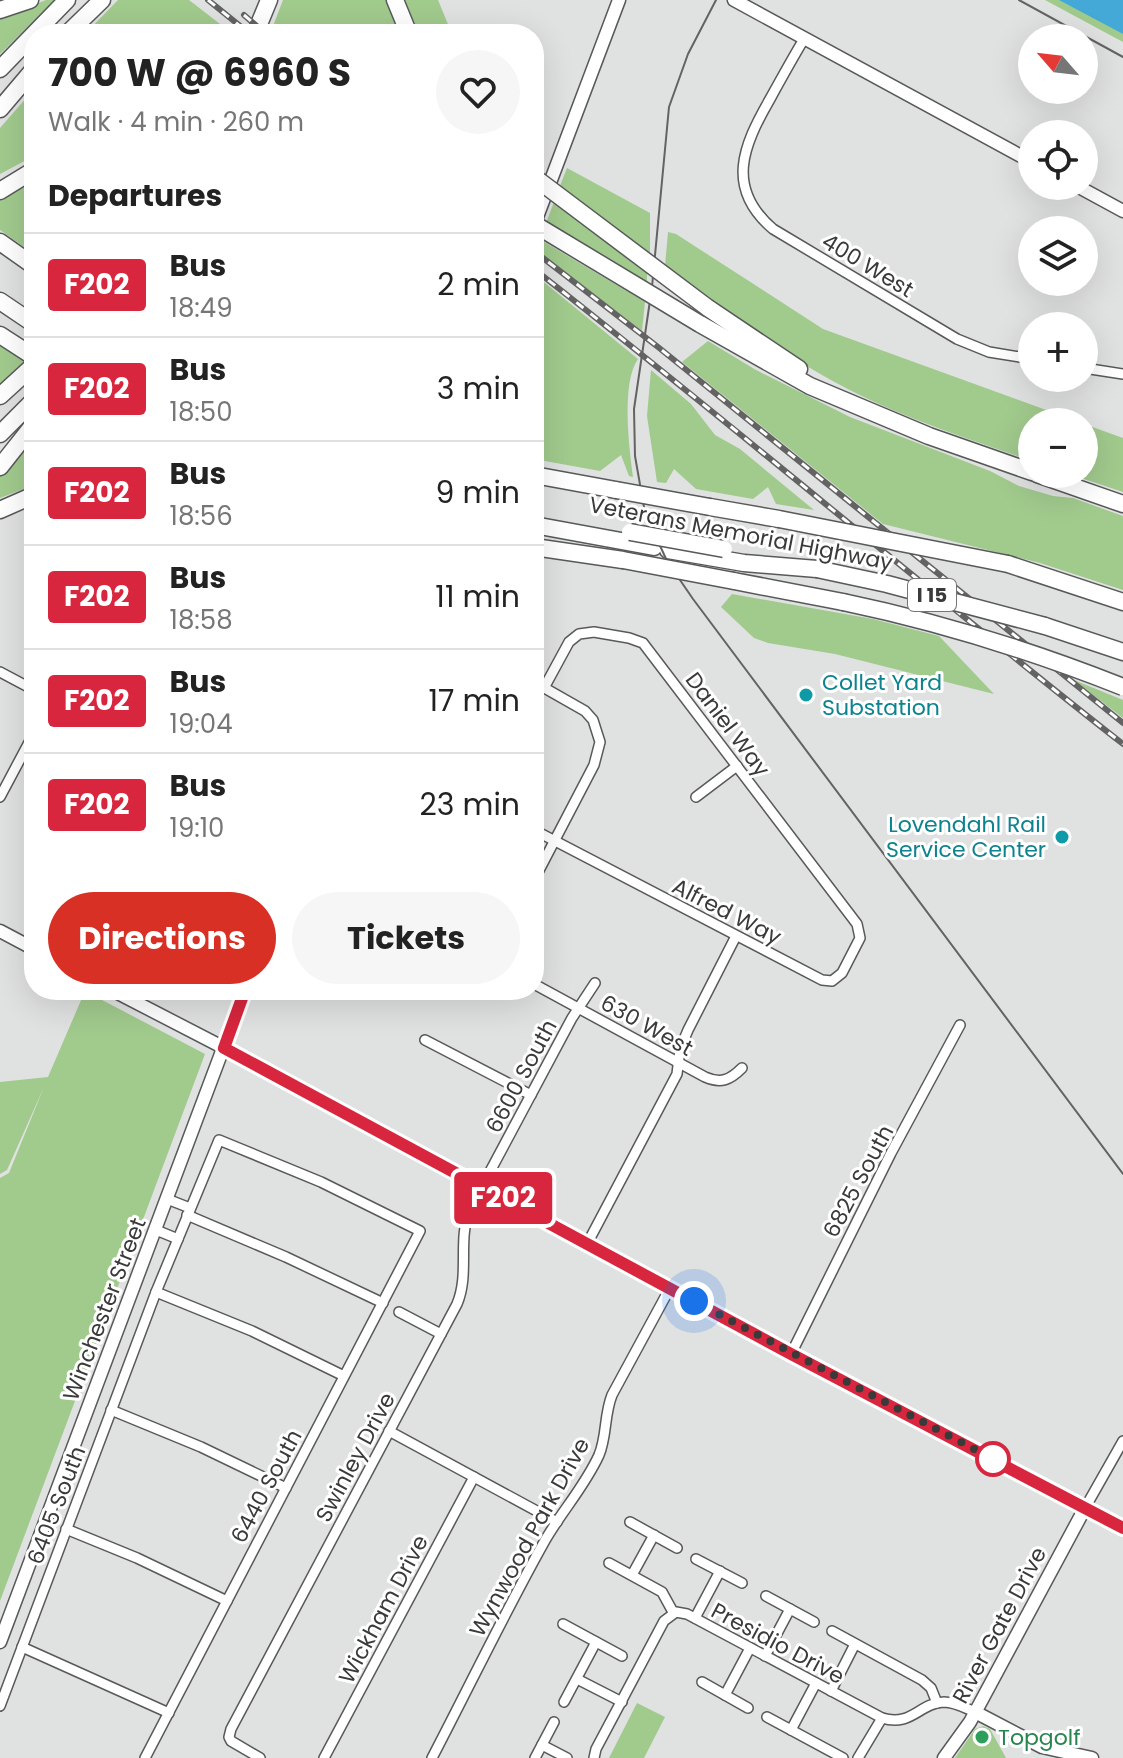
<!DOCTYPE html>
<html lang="en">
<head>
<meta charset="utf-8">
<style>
  body { margin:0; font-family:Poppins,sans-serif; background:#f6f6f6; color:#222; height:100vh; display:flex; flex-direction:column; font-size:30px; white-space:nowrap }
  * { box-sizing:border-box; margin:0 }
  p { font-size:26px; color:#767676 }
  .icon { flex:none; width:44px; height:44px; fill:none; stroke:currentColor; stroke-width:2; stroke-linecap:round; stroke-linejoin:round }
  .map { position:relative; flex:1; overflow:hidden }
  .details { position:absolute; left:24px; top:24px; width:520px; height:976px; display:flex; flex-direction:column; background:#fff; border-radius:32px; box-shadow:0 8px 32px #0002 }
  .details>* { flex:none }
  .badge { padding:0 16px; border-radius:6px; font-size:28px; line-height:52px }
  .needle { width:52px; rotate:298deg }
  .fabs { position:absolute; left:1018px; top:24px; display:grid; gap:16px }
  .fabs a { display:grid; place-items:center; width:80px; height:80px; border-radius:50%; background:#fff; box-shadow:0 8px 32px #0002; font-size:40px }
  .you { position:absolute; width:40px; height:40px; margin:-20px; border:6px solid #fff; border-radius:50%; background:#1a73e8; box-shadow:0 0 0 12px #1a73e833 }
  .map>.badge { position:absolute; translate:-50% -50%; box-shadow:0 0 0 4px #fff }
  h2 { padding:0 24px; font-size:30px; line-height:72px }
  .round { display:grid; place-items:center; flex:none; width:84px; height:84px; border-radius:42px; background:#f6f6f6 }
  .overview { display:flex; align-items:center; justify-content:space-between; height:136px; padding:0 24px }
  h1 { font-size:38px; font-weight:700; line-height:60px }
  .action { display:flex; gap:16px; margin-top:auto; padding:16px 24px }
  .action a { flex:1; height:92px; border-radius:48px; background:#d93025; color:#fff; font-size:32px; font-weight:700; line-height:92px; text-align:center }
  .action a+a { background:#f6f6f6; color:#222 }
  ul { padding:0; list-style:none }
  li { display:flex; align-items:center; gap:24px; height:104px; padding:0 24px; border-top:2px solid #e0e0e0 }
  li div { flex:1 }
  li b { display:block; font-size:30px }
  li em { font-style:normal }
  li .badge { min-width:88px; font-weight:700; text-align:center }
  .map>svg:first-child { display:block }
</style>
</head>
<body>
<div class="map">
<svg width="1123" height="1758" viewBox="0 0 1123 1758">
  <rect width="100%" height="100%" fill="#e0e1e1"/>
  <!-- green -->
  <g fill="#a1ca8d">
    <path d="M 46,0 L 55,0 L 0,54 L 0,18 Z"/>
    <path d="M 118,0 L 189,0 L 233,34 L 85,34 Z"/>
    <path d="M 283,0 L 386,0 L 399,34 L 270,34 Z"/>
    <path d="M 405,0 L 438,0 L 452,34 L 419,34 Z"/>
    <path d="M 1045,0 L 1123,0 L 1123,42 Z"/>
    <path d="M 34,89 L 34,156 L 0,174 L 0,128 Z"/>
    <path d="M 567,168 L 650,213 L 650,253 L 560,186 Z"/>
    <path d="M 34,175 L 34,254 L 0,230 L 0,194 Z"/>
    <path d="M 554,202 L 647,273 L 647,283 L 546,223 Z"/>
    <path d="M 668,232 L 676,234 L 823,329 L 1079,422 L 1032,422 L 1032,461 C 960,436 888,413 822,375 C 766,343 716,304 665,266 Z"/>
    <path d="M 541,240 L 645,302 L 642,331 L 538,251 Z"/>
    <path d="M 540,279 L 638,359 C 621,383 629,447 633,477 L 629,476 L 621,455 L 600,471 L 534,459 L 534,280 Z"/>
    <path d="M 708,341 L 756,370 L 850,417 L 990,471 L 1019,486 L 1053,496 L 1073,498 L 1123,516 L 1123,590 L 1040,563 L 883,524 L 682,362 Z"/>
    <path d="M 0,345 L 29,363 L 0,388 Z"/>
    <path d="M 651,370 L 691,404 L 715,435 L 740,449 L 814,510 L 776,504 L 768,487 L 753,499 L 696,489 L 674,469 L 666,483 L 657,482 L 647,416 Z"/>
    <path d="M 1084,424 L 1123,438 L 1123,492 L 1069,474 L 1084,474 Z"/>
    <path d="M 34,435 L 34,485 L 0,498 L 0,476 Z"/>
    <path d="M 732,594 L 873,619 L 939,636 L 994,694 L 835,654 L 768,643 L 754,638 L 721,607 Z"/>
    <path d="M 1074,680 L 1123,700 L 1123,718 Z"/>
    <path d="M 85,991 L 205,1054 L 0,1601 L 0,1178 L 9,1173 L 44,1087 L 7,1170 L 0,1174 L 0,1082 L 48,1077 Z"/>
    <path d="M 637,1703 L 665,1717 L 644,1758 L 609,1758 Z"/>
    <path d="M 983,1726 L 990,1729 L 1006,1758 L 955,1758 L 975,1729 Z"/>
  </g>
  <!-- water -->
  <path fill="#45a9d7" d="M 1059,0 L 1123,0 L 1123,34 Z"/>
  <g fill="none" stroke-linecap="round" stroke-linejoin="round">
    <defs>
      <g id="street">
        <path d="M 804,39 C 792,59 781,79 770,99 C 743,146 725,188 773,229 L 957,339 L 989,352 L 1032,359"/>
        <path d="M 1084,368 L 1123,374"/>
        <path d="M 0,672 L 34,690"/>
        <path d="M 534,682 L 585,711 L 593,720 L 600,742 L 594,765 L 534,880"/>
        <path d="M 0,797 L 34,733"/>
        <path d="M 696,797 L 737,766"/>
        <path d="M 534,830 L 822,980 L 832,981 L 842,973 L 860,938 L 857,924 L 643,643 L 629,638 L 594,632 L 579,634 L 569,642 L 544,688"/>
        <path d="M 534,984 L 705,1077 C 721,1084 730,1080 742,1068"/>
        <path d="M 425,1040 L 531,1095"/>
        <path d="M 167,1199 L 190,1208"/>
        <path d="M 187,1215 L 286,1257 L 383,1303"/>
        <path d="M 156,1230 L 178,1239"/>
        <path d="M 587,1244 L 677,1074 L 680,1049 L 688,1030 L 736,936"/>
        <path d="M 156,1292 L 252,1331 L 344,1376"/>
        <path d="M 399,1312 L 441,1334"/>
        <path d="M 791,1354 L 891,1153 L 960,1025"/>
        <path d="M 111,1410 L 201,1447 L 286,1488"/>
        <path d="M 389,1431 L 557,1522"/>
        <path d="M 1085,1508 L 1123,1441"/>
        <path d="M 630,1522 L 677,1548"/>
        <path d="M 66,1529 L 137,1558 L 227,1601"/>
        <path d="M 696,1559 L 742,1583"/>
        <path d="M 609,1563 L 662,1592 L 673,1612"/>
        <path d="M 632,1575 L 654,1535"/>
        <path d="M 766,1596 L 814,1622"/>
        <path d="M 695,1618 L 720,1571"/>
        <path d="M 563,1624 L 622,1656"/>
        <path d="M 832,1631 L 922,1680 L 931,1688 L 937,1703"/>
        <path d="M 22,1647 L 169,1713"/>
        <path d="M 765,1656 L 790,1609"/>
        <path d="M 577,1679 L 622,1702"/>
        <path d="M 702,1682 L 748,1708"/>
        <path d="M 831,1691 L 855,1644"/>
        <path d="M 725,1695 L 750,1648"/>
        <path d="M 564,1702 L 596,1642"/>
        <path d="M 0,1706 L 156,1292 L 219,1140 L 321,1182 L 420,1231 L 145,1758"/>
        <path d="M 767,1717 L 843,1758"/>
        <path d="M 791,1730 L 816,1683"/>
        <path d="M 542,1745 L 567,1758"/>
        <path d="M 260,1758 L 231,1741 L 229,1737 L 231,1729 L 457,1304 C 470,1273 457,1240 470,1209 L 572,1018 L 595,983"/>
        <path d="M 324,1758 L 474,1477"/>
        <path d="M 432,1758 C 469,1687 504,1614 543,1544 C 560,1513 584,1488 599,1455 C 607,1436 604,1415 612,1395 L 670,1288"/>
        <path d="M 535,1758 L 554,1722"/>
        <path d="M 594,1758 L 596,1749 L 664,1621 L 676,1612 L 687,1614 L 882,1718 C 912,1727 919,1703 944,1702 C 955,1702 965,1708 975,1712"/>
        <path d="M 858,1758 L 882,1718"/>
      </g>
      <g id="secondary">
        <path d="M 734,0 L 1032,162"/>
        <path d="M 1077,186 L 1123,211"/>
        <path d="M 534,225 L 619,0"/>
        <path d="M 0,931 L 34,949"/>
        <path d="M 112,990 L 234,1053 L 791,1354 L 1123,1528"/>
        <path d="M 0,1642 L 245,990"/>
        <path d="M 975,1712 L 1042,1747 L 1092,1758"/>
        <path d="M 944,1758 L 970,1722 L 1085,1508"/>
      </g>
      <g id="highway">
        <path d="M 395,0 L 409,34"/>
        <path d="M 0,10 L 30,0"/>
        <path d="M 67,34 L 102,0"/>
        <path d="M 255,34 L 269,0"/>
        <path d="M 0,69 L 67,0"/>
        <path d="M 0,109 L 34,69"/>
        <path d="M 0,191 L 34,170"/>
        <path d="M 0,242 L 34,266"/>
        <path d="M 0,301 L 34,324"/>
        <path d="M 708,308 L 799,369"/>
        <path d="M 700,324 L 810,386 L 929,436 L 1032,472"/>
        <path d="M 0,335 L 34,357"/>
        <path d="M 0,396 L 34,365"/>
        <path d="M 0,434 L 34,400"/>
        <path d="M 0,467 L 34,424"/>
        <path d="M 1037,474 L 1123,504"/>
        <path d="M 534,475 L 616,490"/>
        <path d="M 710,507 L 779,519"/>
        <path d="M 0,510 L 34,495"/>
        <path d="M 534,525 L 654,547"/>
        <path d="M 534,547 L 623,560"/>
        <path d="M 668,550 L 744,563 L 817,569"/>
        <path d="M 1008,564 L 1123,602"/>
        <path d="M 734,581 L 843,602"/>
        <path d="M 1045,626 L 1123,652"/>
      </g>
    </defs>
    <!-- street casing -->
    <use href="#street" stroke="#58595a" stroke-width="12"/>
    <!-- secondary casing -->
    <use href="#secondary" stroke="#58595a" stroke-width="15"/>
    <!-- highway casing -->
    <use href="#highway" stroke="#58595a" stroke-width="19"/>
    <!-- street -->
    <use href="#street" stroke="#fff" stroke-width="9"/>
    <!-- secondary -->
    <use href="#secondary" stroke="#fff" stroke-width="12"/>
    <!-- highway -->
    <use href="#highway" stroke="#fff" stroke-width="16"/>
    <!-- tram -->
    <g stroke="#636363" stroke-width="2">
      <path d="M 716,0 L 688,54 L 669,107 L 652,287 L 634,409 L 635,456 L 645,513 L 667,561 L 693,599 L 1123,1174"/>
      <path d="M 1019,0 L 1123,57"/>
    </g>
    <defs>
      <g id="rail">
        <path d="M 208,0 L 250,34"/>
        <path d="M 244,15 L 266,34"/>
        <path d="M 534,251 L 658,347 L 1123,723"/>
        <path d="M 534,269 C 732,424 924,588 1123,744"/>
      </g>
    </defs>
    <!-- rail casing -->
    <use href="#rail" stroke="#636363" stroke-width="6"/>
    <!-- rail -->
    <use href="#rail" stroke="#fff" stroke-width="3" stroke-dasharray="9" stroke-linecap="butt"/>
    <defs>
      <g id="highway-bridge">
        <path d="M 534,177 L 708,308"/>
        <path d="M 534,224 L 700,324"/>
        <path d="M 616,490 L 710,507"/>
        <path d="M 779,519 L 1008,564"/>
        <path d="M 630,532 L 724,549"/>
        <path d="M 623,560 L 734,581"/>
        <path d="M 817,569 L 887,584 L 1045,626"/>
        <path d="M 843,602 C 939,622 1032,651 1123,687"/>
      </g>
    </defs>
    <!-- highway-bridge casing -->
    <use href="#highway-bridge" stroke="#58595a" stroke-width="19" stroke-linecap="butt"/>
    <!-- highway-bridge -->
    <use href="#highway-bridge" stroke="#fff" stroke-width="16"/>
  </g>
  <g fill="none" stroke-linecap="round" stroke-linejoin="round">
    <defs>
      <path id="line" d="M 245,990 L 224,1048 L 791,1354 L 1123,1528"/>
    </defs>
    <!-- line casing -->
    <use href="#line" stroke="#fff" stroke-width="18"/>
    <!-- line -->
    <use href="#line" stroke="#d7263d" stroke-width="12"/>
    <!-- walk -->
    <path stroke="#3a3a3a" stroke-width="8" stroke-dasharray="0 14.4" d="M 694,1301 L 993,1459"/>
  </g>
  <!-- markers -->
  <g fill="#0f9aa8" stroke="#fff" stroke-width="3">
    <circle cx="806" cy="695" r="8"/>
    <circle cx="1062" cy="837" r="8"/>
  </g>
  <circle fill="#fff" stroke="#d7263d" stroke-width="4" cx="993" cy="1459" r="16"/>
  <circle fill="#2e9e5b" stroke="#fff" stroke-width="3" cx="982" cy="1737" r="8"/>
  <g text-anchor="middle" stroke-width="6" stroke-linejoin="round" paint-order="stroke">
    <!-- shield labels -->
    <rect fill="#fff" stroke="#757575" stroke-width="2" x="908" y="579" width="48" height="32" rx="6"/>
    <g font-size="20" font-weight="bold" fill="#3a3a3a">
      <text x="932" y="602">I 15</text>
    </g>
    <!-- street labels -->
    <g font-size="22" fill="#3a3a3a" stroke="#fff">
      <text transform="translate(868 265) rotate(31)" y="8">400 West</text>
      <text transform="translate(741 533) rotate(11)" y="8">Veterans Memorial Highway</text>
      <text transform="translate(728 724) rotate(53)" y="8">Daniel Way</text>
      <text transform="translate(727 911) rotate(27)" y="8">Alfred Way</text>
      <text transform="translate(647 1025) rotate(29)" y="8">630 West</text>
      <text transform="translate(521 1076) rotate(-62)" y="8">6600 South</text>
      <text transform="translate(858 1181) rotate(-62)" y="8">6825 South</text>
      <text transform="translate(104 1309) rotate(-69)" y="8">Winchester Street</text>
      <text transform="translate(355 1457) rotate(-62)" y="8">Swinley Drive</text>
      <text transform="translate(266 1486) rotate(-62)" y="8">6440 South</text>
      <text transform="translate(56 1505) rotate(-69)" y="8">6405 South</text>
      <text transform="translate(529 1537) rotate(-61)" y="8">Wynwood Park Drive</text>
      <text transform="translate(383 1609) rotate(-62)" y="8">Wickham Drive</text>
      <text transform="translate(999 1625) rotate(-62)" y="8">River Gate Drive</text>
      <text transform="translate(778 1643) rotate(28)" y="8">Presidio Drive</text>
    </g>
    <!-- culture labels -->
    <g font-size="22" fill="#0d838f" stroke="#fff" text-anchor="start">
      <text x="822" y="690">Collet Yard<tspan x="822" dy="25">Substation</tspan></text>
      <text x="1046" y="832" text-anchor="end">Lovendahl Rail<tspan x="1046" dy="25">Service Center</tspan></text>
    </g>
    <!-- leisure labels -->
    <g font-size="22" fill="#27864d" stroke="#fff" text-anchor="start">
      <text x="998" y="1745">Topgolf</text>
    </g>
  </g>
</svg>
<div class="fabs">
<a><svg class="needle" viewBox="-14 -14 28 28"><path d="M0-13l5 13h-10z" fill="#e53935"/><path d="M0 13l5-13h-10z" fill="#767676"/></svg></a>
<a><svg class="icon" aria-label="locate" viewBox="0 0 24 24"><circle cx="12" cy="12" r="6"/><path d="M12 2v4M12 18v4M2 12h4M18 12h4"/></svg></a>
<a><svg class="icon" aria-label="layers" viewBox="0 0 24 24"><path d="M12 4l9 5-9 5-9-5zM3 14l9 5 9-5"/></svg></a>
<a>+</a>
<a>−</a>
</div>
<div class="you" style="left:694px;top:1301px"></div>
<b class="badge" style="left:503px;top:1198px;background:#d7263d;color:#fff">F202</b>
<section class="details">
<div class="overview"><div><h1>700 W @ 6960 S</h1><p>Walk · 4 min · 260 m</p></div><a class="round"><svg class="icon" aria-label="heart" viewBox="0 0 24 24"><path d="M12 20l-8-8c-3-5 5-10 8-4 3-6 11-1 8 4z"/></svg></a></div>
<h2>Departures</h2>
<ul>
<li><span class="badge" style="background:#d7263d;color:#fff">F202</span><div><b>Bus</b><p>18:49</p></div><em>2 min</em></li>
<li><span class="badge" style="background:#d7263d;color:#fff">F202</span><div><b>Bus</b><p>18:50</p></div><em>3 min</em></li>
<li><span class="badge" style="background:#d7263d;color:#fff">F202</span><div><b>Bus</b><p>18:56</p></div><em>9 min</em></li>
<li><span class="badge" style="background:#d7263d;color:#fff">F202</span><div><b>Bus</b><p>18:58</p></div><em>11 min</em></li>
<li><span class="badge" style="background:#d7263d;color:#fff">F202</span><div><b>Bus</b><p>19:04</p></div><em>17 min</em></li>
<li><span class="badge" style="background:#d7263d;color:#fff">F202</span><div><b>Bus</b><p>19:10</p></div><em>23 min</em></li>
</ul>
<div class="action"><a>Directions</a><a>Tickets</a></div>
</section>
</div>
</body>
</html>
